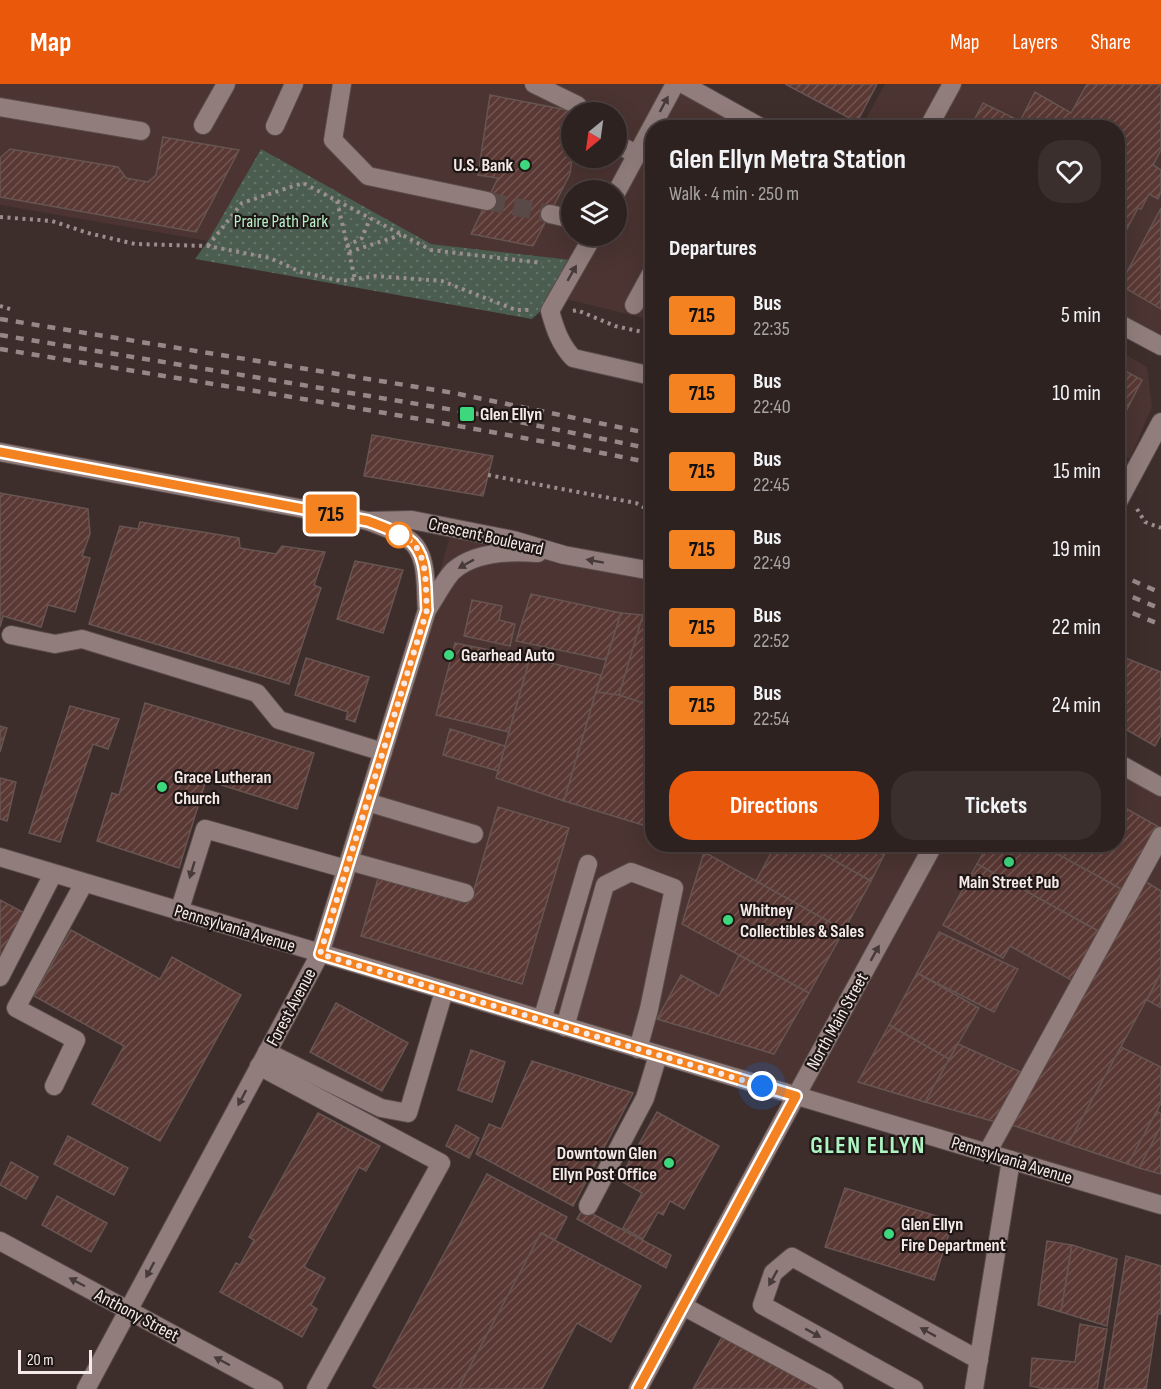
<!DOCTYPE html>
<html lang="en">
<head>
<meta charset="utf-8">
<style>
  body { margin:0; font-family:"Sofia Sans Condensed",sans-serif; background:#3a2f2d; color:#f1f3f6; height:100vh; display:flex; flex-direction:column; font-size:22px; white-space:nowrap }
  * { box-sizing:border-box; margin:0 }
  p { font-size:20px; color:#a7a4a5 }
  .icon { flex:none; width:33px; height:33px; fill:none; stroke:currentColor; stroke-width:2; stroke-linecap:round; stroke-linejoin:round }
  .map { position:relative; flex:1; overflow:hidden }
  .details { position:absolute; left:645px; top:36px; width:480px; height:732px; display:flex; flex-direction:column; background:#2e2220; border-radius:24px; box-shadow:0 6px 24px #0002,0 0 0 2px #493f3e }
  .details>* { flex:none }
  .badge { padding:0 12px; border-radius:4px; font-size:21px; line-height:39px }
  .needle { width:39px; rotate:209deg }
  .fabs { position:absolute; left:561px; top:18px; display:grid; gap:12px }
  .fabs a { display:grid; place-items:center; width:66px; height:66px; border-radius:50%; background:#2e2220; box-shadow:0 6px 24px #0002,0 0 0 2px #493f3e; font-size:30px }
  .scale { position:absolute; left:18px; bottom:15px; width:74px; box-sizing:border-box; padding-left:6px; border:3px solid #f5eae8; border-top:0; font-size:16px; line-height:21px; white-space:nowrap; color:#f5eae8; -webkit-text-stroke:4px #1f1716; paint-order:stroke }
  .you { position:absolute; width:30px; height:30px; margin:-15px; border:4px solid #fff; border-radius:50%; background:#1a73e8; box-shadow:0 0 0 9px #1a73e833 }
  .map>.badge { position:absolute; translate:-50% -50%; box-shadow:0 0 0 3px #fff }
  h2 { padding:0 24px; font-size:22px; line-height:54px }
  .round { display:grid; place-items:center; flex:none; width:63px; height:63px; border-radius:24px; background:#3a2f2d }
  .summary { display:flex; align-items:center; justify-content:space-between; height:102px; padding:0 24px }
  h1 { font-size:28px; font-weight:700; line-height:45px }
  .primary-button { display:flex; gap:12px; margin-top:auto; padding:12px 24px }
  .primary-button a { flex:1; height:69px; border-radius:24px; background:#ea580c; color:#fff; font-size:24px; font-weight:700; line-height:69px; text-align:center }
  .primary-button a+a { background:#3a2f2d; color:#f1f3f6 }
  ul { padding:0; list-style:none }
  li { display:flex; align-items:center; gap:18px; height:78px; padding:0 24px }
  li div { flex:1 }
  li b { display:block; font-size:22px }
  li em { font-style:normal }
  li .badge { min-width:66px; font-weight:700; text-align:center }
  header { display:flex; align-items:center; gap:36px; box-sizing:border-box; height:84px; padding:0 30px; background:#ea580c; color:#fff }
  header strong { font-size:28px }
  nav { display:flex; gap:33px; margin-inline-start:auto; font-size:21px }
  .map>svg:first-child { display:block }
</style>
</head>
<body>
<header>
<strong>Map</strong>
<nav><a>Map</a><a>Layers</a><a>Share</a></nav>
</header>
<div class="map">
<svg width="1161" height="1305" viewBox="0 0 1161 1305">
  <defs>
    <pattern id="park-dots" width="8" height="8" patternUnits="userSpaceOnUse" patternTransform="scale(1.5)"><rect width="8" height="8" fill="#4a5d4f"/><path d="M2 2h.1M6 6h.1" fill="none" stroke="#657468" stroke-width="1.8" stroke-linecap="round"/></pattern>
    <pattern id="building-hatch" width="6" height="6" patternUnits="userSpaceOnUse" patternTransform="scale(1.5)"><rect width="6" height="6" fill="#5a3834"/><path d="M-1 1l2-2M0 6l6-6M5 7l2-2" fill="none" stroke="#725551"/></pattern>
  </defs>
  <rect width="100%" height="100%" fill="#3d2d2b"/>
  <!-- built -->
  <g fill="#4b3431" fill-rule="evenodd">
    <path d="M 0,0 L 666,0 L 609,106 L 572,106 L 572,152 L 585,152 L 572,176 L 431,160 L 261,65 L 208,157 L 0,121 ZM 572,28 L 616,28 L 616,74 L 572,74 Z"/>
    <path d="M 885,0 L 1161,0 L 1161,253 L 1118,229 L 1118,44 L 861,44 Z"/>
    <path d="M 681,5 L 745,44 L 660,44 Z"/>
    <path d="M 652,57 L 652,236 L 565,215 L 600,152 L 616,152 L 617,122 Z"/>
    <path d="M 1118,266 L 1147,283 L 1152,323 L 1130,374 L 1118,370 Z"/>
    <path d="M 450,452 L 652,492 L 652,760 L 926,761 L 795,1004 L 329,865 Z"/>
    <path d="M 1118,684 L 1161,707 L 1161,1114 L 806,1008 L 939,761 L 1118,760 Z"/>
  </g>
  <!-- park -->
  <path fill="url(#park-dots)" d="M 261,65 L 431,160 L 572,176 L 546,222 L 532,235 L 195,175 L 208,157 Z"/>
  <!-- building -->
  <g fill="url(#building-hatch)" stroke="#665552" stroke-width="1.5">
    <path d="M 785,0 L 877,0 L 857,38 Z"/>
    <path d="M 1087,0 L 1161,0 L 1161,66 L 1153,81 L 1161,86 L 1161,108 L 1158,115 L 1149,110 L 1141,125 L 1138,124 L 1121,156 L 1118,155 L 1118,44 L 970,44 L 983,19 L 1020,37 L 1035,8 L 1071,29 Z"/>
    <path d="M 490,11 L 577,28 L 572,28 L 572,74 L 570,90 L 533,162 L 471,150 L 498,94 L 478,91 Z"/>
    <path d="M 163,53 L 239,66 L 196,148 L 0,113 L 0,74 L 10,65 L 118,83 L 126,94 L 148,98 L 156,91 Z"/>
    <path d="M 1161,124 L 1161,225 L 1120,201 Z"/>
    <path d="M 1118,283 L 1142,296 L 1118,343 Z"/>
    <path d="M 372,351 L 493,372 L 483,412 L 364,392 Z"/>
    <path d="M 0,409 L 88,425 L 90,450 L 82,472 L 90,474 L 75,528 L 48,521 L 41,543 L 3,532 L 0,543 Z"/>
    <path d="M 140,438 L 239,454 L 240,464 L 276,470 L 282,462 L 325,468 L 314,501 L 321,504 L 289,600 L 89,540 L 120,442 L 138,445 Z"/>
    <path d="M 355,477 L 403,486 L 383,549 L 337,535 Z"/>
    <path d="M 531,510 L 621,529 L 606,576 L 516,557 Z"/>
    <path d="M 472,516 L 502,522 L 499,536 L 515,540 L 510,562 L 464,552 Z"/>
    <path d="M 621,529 L 643,531 L 619,611 L 596,608 Z"/>
    <path d="M 643,531 L 652,533 L 652,622 L 619,611 Z"/>
    <path d="M 455,559 L 530,574 L 509,648 L 436,631 Z"/>
    <path d="M 1118,571 L 1161,588 L 1161,651 L 1155,662 L 1118,641 Z"/>
    <path d="M 306,574 L 369,593 L 355,638 L 346,635 L 348,628 L 295,611 Z"/>
    <path d="M 530,574 L 601,591 L 564,717 L 496,694 Z"/>
    <path d="M 596,608 L 619,611 L 652,622 L 652,710 L 643,741 L 564,717 Z"/>
    <path d="M 145,619 L 314,669 L 297,725 L 206,696 L 179,784 L 97,757 L 112,709 L 119,711 Z"/>
    <path d="M 70,622 L 119,635 L 108,665 L 93,660 L 60,758 L 29,749 Z"/>
    <path d="M 0,642 L 7,644 L 0,668 Z"/>
    <path d="M 450,645 L 505,662 L 498,687 L 443,671 Z"/>
    <path d="M 0,694 L 16,698 L 7,737 L 0,735 Z"/>
    <path d="M 1118,720 L 1159,743 L 1123,806 L 1039,760 L 1118,760 Z"/>
    <path d="M 498,723 L 569,744 L 522,900 L 361,852 L 380,788 L 471,816 Z"/>
    <path d="M 776,760 L 805,760 L 871,797 L 844,846 L 756,797 Z"/>
    <path d="M 805,760 L 864,760 L 884,771 L 871,797 Z"/>
    <path d="M 864,760 L 890,760 L 884,771 Z"/>
    <path d="M 988,760 L 1039,760 L 1123,806 L 1100,848 L 977,780 Z"/>
    <path d="M 704,768 L 844,846 L 809,909 L 682,840 Z"/>
    <path d="M 977,780 L 1100,848 L 1073,897 L 1010,862 L 1003,874 L 943,841 Z"/>
    <path d="M 1138,793 L 1161,807 L 1161,889 L 1068,1060 L 1003,1038 Z"/>
    <path d="M 0,816 L 30,832 L 0,889 Z"/>
    <path d="M 71,846 L 160,895 L 172,873 L 241,911 L 160,1057 L 92,1020 L 124,962 L 34,912 Z"/>
    <path d="M 939,848 L 1018,885 L 994,928 L 917,889 Z"/>
    <path d="M 739,871 L 809,909 L 774,970 L 657,935 L 681,891 L 719,912 Z"/>
    <path d="M 917,889 L 979,924 L 949,975 L 889,941 Z"/>
    <path d="M 1161,889 L 1161,924 L 1147,916 Z"/>
    <path d="M 336,919 L 408,959 L 382,1007 L 310,968 Z"/>
    <path d="M 889,941 L 949,975 L 925,1018 L 858,998 Z"/>
    <path d="M 958,960 L 1023,989 L 996,1038 L 925,1018 Z"/>
    <path d="M 1121,963 L 1161,983 L 1161,1019 L 1128,1080 L 1068,1060 Z"/>
    <path d="M 471,966 L 505,978 L 492,1018 L 458,1006 Z"/>
    <path d="M 532,977 L 633,1009 L 573,1122 L 476,1070 L 489,1040 L 501,1045 Z"/>
    <path d="M 1157,1027 L 1161,1030 L 1161,1042 L 1139,1084 L 1128,1080 Z"/>
    <path d="M 657,1028 L 719,1062 L 684,1125 L 670,1117 L 663,1131 L 658,1128 L 643,1155 L 623,1144 L 642,1109 L 619,1096 Z"/>
    <path d="M 318,1029 L 380,1062 L 366,1087 L 359,1083 L 304,1183 L 325,1194 L 311,1221 L 317,1225 L 302,1253 L 220,1208 L 236,1179 L 240,1181 L 254,1156 L 249,1153 Z"/>
    <path d="M 456,1041 L 479,1054 L 469,1074 L 446,1062 Z"/>
    <path d="M 1161,1042 L 1161,1090 L 1139,1084 Z"/>
    <path d="M 68,1052 L 128,1084 L 114,1111 L 54,1080 Z"/>
    <path d="M 11,1078 L 38,1093 L 26,1115 L 0,1101 Z"/>
    <path d="M 487,1090 L 567,1133 L 555,1156 L 541,1149 L 458,1305 L 379,1305 L 373,1302 Z"/>
    <path d="M 845,1104 L 953,1137 L 934,1196 L 825,1163 Z"/>
    <path d="M 57,1112 L 107,1139 L 91,1168 L 42,1141 Z"/>
    <path d="M 583,1125 L 671,1171 L 666,1184 L 577,1135 Z"/>
    <path d="M 541,1149 L 641,1202 L 611,1258 L 577,1239 L 542,1305 L 458,1305 Z"/>
    <path d="M 1047,1157 L 1072,1161 L 1061,1228 L 1038,1221 Z"/>
    <path d="M 1072,1161 L 1117,1175 L 1107,1242 L 1061,1228 Z"/>
    <path d="M 1126,1172 L 1161,1182 L 1161,1230 L 1158,1229 L 1146,1305 L 1104,1305 Z"/>
    <path d="M 1080,1240 L 1107,1245 L 1097,1305 L 1046,1305 L 1030,1302 L 1032,1274 L 1075,1278 Z"/>
    <path d="M 722,1253 L 819,1305 L 693,1305 Z"/>
  </g>
  <g fill="none" stroke-linecap="round" stroke-linejoin="round">
    <!-- minor-tunnel -->
    <path stroke="#594947" stroke-width="18" stroke-dasharray="18 9" stroke-linecap="butt" d="M 487,117 L 550,130"/>
    <defs>
      <g id="minor">
        <path d="M 342,0 L 333,56 L 368,92 L 487,117"/>
        <path d="M 534,0 L 577,21 L 584,28"/>
        <path d="M 683,0 L 762,44"/>
        <path d="M 0,23 L 141,47"/>
        <path d="M 203,41 L 226,0"/>
        <path d="M 275,42 L 294,0"/>
        <path d="M 928,44 L 952,0"/>
        <path d="M 616,60 L 637,70"/>
        <path d="M 616,109 L 675,0"/>
        <path d="M 550,130 L 572,135"/>
        <path d="M 593,152 L 550,227 C 555,245 560,260 573,274 L 652,292"/>
        <path d="M 634,221 L 652,188"/>
        <path d="M 1118,239 L 1161,262"/>
        <path d="M 0,368 L 368,437 L 412,436 L 513,456 L 564,471 L 652,487"/>
        <path d="M 1118,418 L 1161,338"/>
        <path d="M 427,526 C 434,516 445,495 453,487 C 474,468 511,467 538,469"/>
        <path d="M 11,551 L 55,560 L 82,555 L 257,609 L 279,636 L 383,668"/>
        <path d="M 1118,679 L 1161,703"/>
        <path d="M 367,718 L 474,750"/>
        <path d="M 0,773 L 1161,1121"/>
        <path d="M 349,777 L 465,809"/>
        <path d="M 179,828 L 205,745 L 346,785"/>
        <path d="M 0,893 L 53,790"/>
        <path d="M 542,936 L 588,780"/>
        <path d="M 565,943 L 605,801 L 631,788 L 674,804 L 649,925 L 638,965"/>
        <path d="M 267,968 L 381,1024 L 408,1029 L 444,907"/>
        <path d="M 259,982 L 441,1079 L 316,1305"/>
        <path d="M 54,1002 L 76,956 L 16,924 L 84,799"/>
        <path d="M 987,1069 L 1161,752"/>
        <path d="M 588,1122 L 645,1014 L 658,971"/>
        <path d="M 0,1157 L 274,1305"/>
        <path d="M 683,1222 L 826,1299 L 834,1305"/>
        <path d="M 86,1305 L 320,870 L 427,526 C 425,504 429,469 408,455 C 396,447 381,442 368,437"/>
        <path d="M 638,1305 L 796,1012 L 934,760"/>
        <path d="M 914,1305 L 762,1221 L 773,1189 L 792,1173 L 979,1276"/>
        <path d="M 974,1305 L 1011,1076"/>
      </g>
    </defs>
    <!-- minor casing -->
    <use href="#minor" stroke="#5a4c4a" stroke-width="20"/>
    <!-- path -->
    <g stroke="#9c8e8c" stroke-width="4" stroke-dasharray="3 4.5" stroke-linecap="butt">
      <path d="M 337,117 L 355,195"/>
      <path d="M 0,133 L 52,137 L 88,149 L 135,160 L 208,162 L 270,174 L 301,188 L 341,197 L 376,192 L 442,197 L 516,226 L 530,226"/>
      <path d="M 208,162 L 242,119 L 303,99 L 431,166 L 542,179"/>
      <path d="M 347,162 L 362,154 L 370,134"/>
      <path d="M 349,168 L 401,151"/>
      <path d="M 0,222 L 13,226"/>
      <path d="M 573,227 L 577,226 L 615,242 L 652,250"/>
      <path d="M 488,391 L 636,419 L 652,428"/>
      <path d="M 1137,425 L 1145,438 L 1161,444"/>
    </g>
    <!-- minor -->
    <use href="#minor" stroke="#917e7c" stroke-width="18"/>
    <!-- rail -->
    <g stroke="#958886" stroke-width="4.5" stroke-dasharray="8 8" stroke-linecap="butt">
      <path d="M 0,235 L 454,309 L 652,350"/>
      <path d="M 0,251 L 490,332 L 652,365"/>
      <path d="M 0,265 C 218,301 436,335 652,379"/>
      <path d="M 1118,490 L 1161,509"/>
      <path d="M 1118,507 L 1161,525"/>
      <path d="M 1118,523 L 1161,541"/>
    </g>
  </g>
  <!-- one-way arrows -->
  <defs><path id="oneway-solid" d="M-6-.8H1V-3.2L6.5 0L1 3.2V.8H-6Z" transform="scale(1.5)"/></defs>
  <g fill="#473b3a">
    <use href="#oneway-solid" transform="translate(664 20) rotate(-62)"/>
    <use href="#oneway-solid" transform="translate(572 189) rotate(-60)"/>
    <use href="#oneway-solid" transform="translate(595 477) rotate(-170)"/>
    <use href="#oneway-solid" transform="translate(466 480) rotate(151)"/>
    <use href="#oneway-solid" transform="translate(192 786) rotate(107)"/>
    <use href="#oneway-solid" transform="translate(875 869) rotate(-61)"/>
    <use href="#oneway-solid" transform="translate(242 1014) rotate(118)"/>
    <use href="#oneway-solid" transform="translate(150 1186) rotate(118)"/>
    <use href="#oneway-solid" transform="translate(773 1194) rotate(119)"/>
    <use href="#oneway-solid" transform="translate(77 1198) rotate(-152)"/>
    <use href="#oneway-solid" transform="translate(928 1248) rotate(-151)"/>
    <use href="#oneway-solid" transform="translate(813 1249) rotate(29)"/>
    <use href="#oneway-solid" transform="translate(222 1277) rotate(-152)"/>
  </g>
  <g fill="none" stroke-linecap="round" stroke-linejoin="round">
    <defs>
      <path id="line" d="M 0,368 L 368,437 C 381,442 396,447 408,455 C 429,469 425,504 427,526 L 320,870 L 796,1012 L 638,1305"/>
    </defs>
    <!-- line casing -->
    <use href="#line" stroke="#fff" stroke-width="14"/>
    <!-- line -->
    <use href="#line" stroke="#f58220" stroke-width="9"/>
    <!-- walk -->
    <path stroke="#f5eae8" stroke-width="6" stroke-dasharray="0 10.8" d="M 399,451 L 390,446 C 396,449 403,451 408,455 C 429,469 425,504 427,526 L 320,870 L 762,1002"/>
  </g>
  <!-- markers -->
  <g fill="#3dd77d" stroke="#1f1716" stroke-width="2">
    <circle cx="525" cy="81" r="6"/>
    <rect x="459" y="322" width="16" height="16" rx="3"/>
    <circle cx="449" cy="571" r="6"/>
    <circle cx="162" cy="703" r="6"/>
    <circle cx="1009" cy="778" r="6"/>
    <circle cx="728" cy="836" r="6"/>
    <circle cx="669" cy="1079" r="6"/>
    <circle cx="889" cy="1150" r="6"/>
  </g>
  <circle fill="#fff" stroke="#f58220" stroke-width="3" cx="399" cy="451" r="12"/>
  <g text-anchor="middle" stroke-width="4.5" stroke-linejoin="round" paint-order="stroke">
    <!-- poi labels -->
    <g font-size="18" font-weight="bold" fill="#f5eae8" stroke="#1f1716" text-anchor="start">
      <text x="513" y="87" text-anchor="end">U.S. Bank</text>
      <text x="480" y="336">Glen Ellyn</text>
      <text x="461" y="577">Gearhead Auto</text>
      <text x="174" y="699">Grace Lutheran<tspan x="174" dy="21">Church</tspan></text>
      <text x="1009" y="804" text-anchor="middle">Main Street Pub</text>
      <text x="740" y="832">Whitney<tspan x="740" dy="21">Collectibles &amp; Sales</tspan></text>
      <text x="657" y="1075" text-anchor="end">Downtown Glen<tspan x="657" dy="21">Ellyn Post Office</tspan></text>
      <text x="901" y="1146">Glen Ellyn<tspan x="901" dy="21">Fire Department</tspan></text>
    </g>
    <!-- park labels -->
    <g font-size="18" fill="#b8efc6" stroke="#1f1716">
      <text x="281" y="143">Praire Path Park</text>
    </g>
    <!-- street labels -->
    <g font-size="18" fill="#f5eae8" stroke="#1f1716">
      <text transform="translate(486 452) rotate(13)" y="6">Crescent Boulevard</text>
      <text transform="translate(235 844) rotate(17)" y="6">Pennsylvania Avenue</text>
      <text transform="translate(291 923) rotate(-62)" y="6">Forest Avenue</text>
      <text transform="translate(837 937) rotate(-61)" y="6">North Main Street</text>
      <text transform="translate(1012 1076) rotate(17)" y="6">Pennsylvania Avenue</text>
      <text transform="translate(137 1231) rotate(28)" y="6">Anthony Street</text>
    </g>
    <!-- district labels -->
    <g font-size="24" font-weight="bold" letter-spacing="1.5" fill="#adf4c1" stroke="#1f1716">
      <text x="868" y="1069">GLEN ELLYN</text>
    </g>
  </g>
</svg>
<div class="fabs">
<a><svg class="needle" viewBox="-14 -14 28 28"><path d="M0-13l5 13h-10z" fill="#e53935"/><path d="M0 13l5-13h-10z" fill="#a7a4a5"/></svg></a>
<a><svg class="icon" aria-label="layers" viewBox="0 0 24 24"><path d="M12 4l9 5-9 5-9-5zM3 14l9 5 9-5"/></svg></a>
</div>
<div class="scale">20 m</div>
<div class="you" style="left:762px;top:1002px"></div>
<b class="badge" style="left:331px;top:430px;background:#f58220;color:#111">715</b>
<section class="details">
<div class="summary"><div><h1>Glen Ellyn Metra Station</h1><p>Walk · 4 min · 250 m</p></div><a class="round"><svg class="icon" aria-label="heart" viewBox="0 0 24 24"><path d="M12 20l-8-8c-3-5 5-10 8-4 3-6 11-1 8 4z"/></svg></a></div>
<h2>Departures</h2>
<ul>
<li><span class="badge" style="background:#f58220;color:#111">715</span><div><b>Bus</b><p>22:35</p></div><em>5 min</em></li>
<li><span class="badge" style="background:#f58220;color:#111">715</span><div><b>Bus</b><p>22:40</p></div><em>10 min</em></li>
<li><span class="badge" style="background:#f58220;color:#111">715</span><div><b>Bus</b><p>22:45</p></div><em>15 min</em></li>
<li><span class="badge" style="background:#f58220;color:#111">715</span><div><b>Bus</b><p>22:49</p></div><em>19 min</em></li>
<li><span class="badge" style="background:#f58220;color:#111">715</span><div><b>Bus</b><p>22:52</p></div><em>22 min</em></li>
<li><span class="badge" style="background:#f58220;color:#111">715</span><div><b>Bus</b><p>22:54</p></div><em>24 min</em></li>
</ul>
<div class="primary-button"><a>Directions</a><a>Tickets</a></div>
</section>
</div>
</body>
</html>
